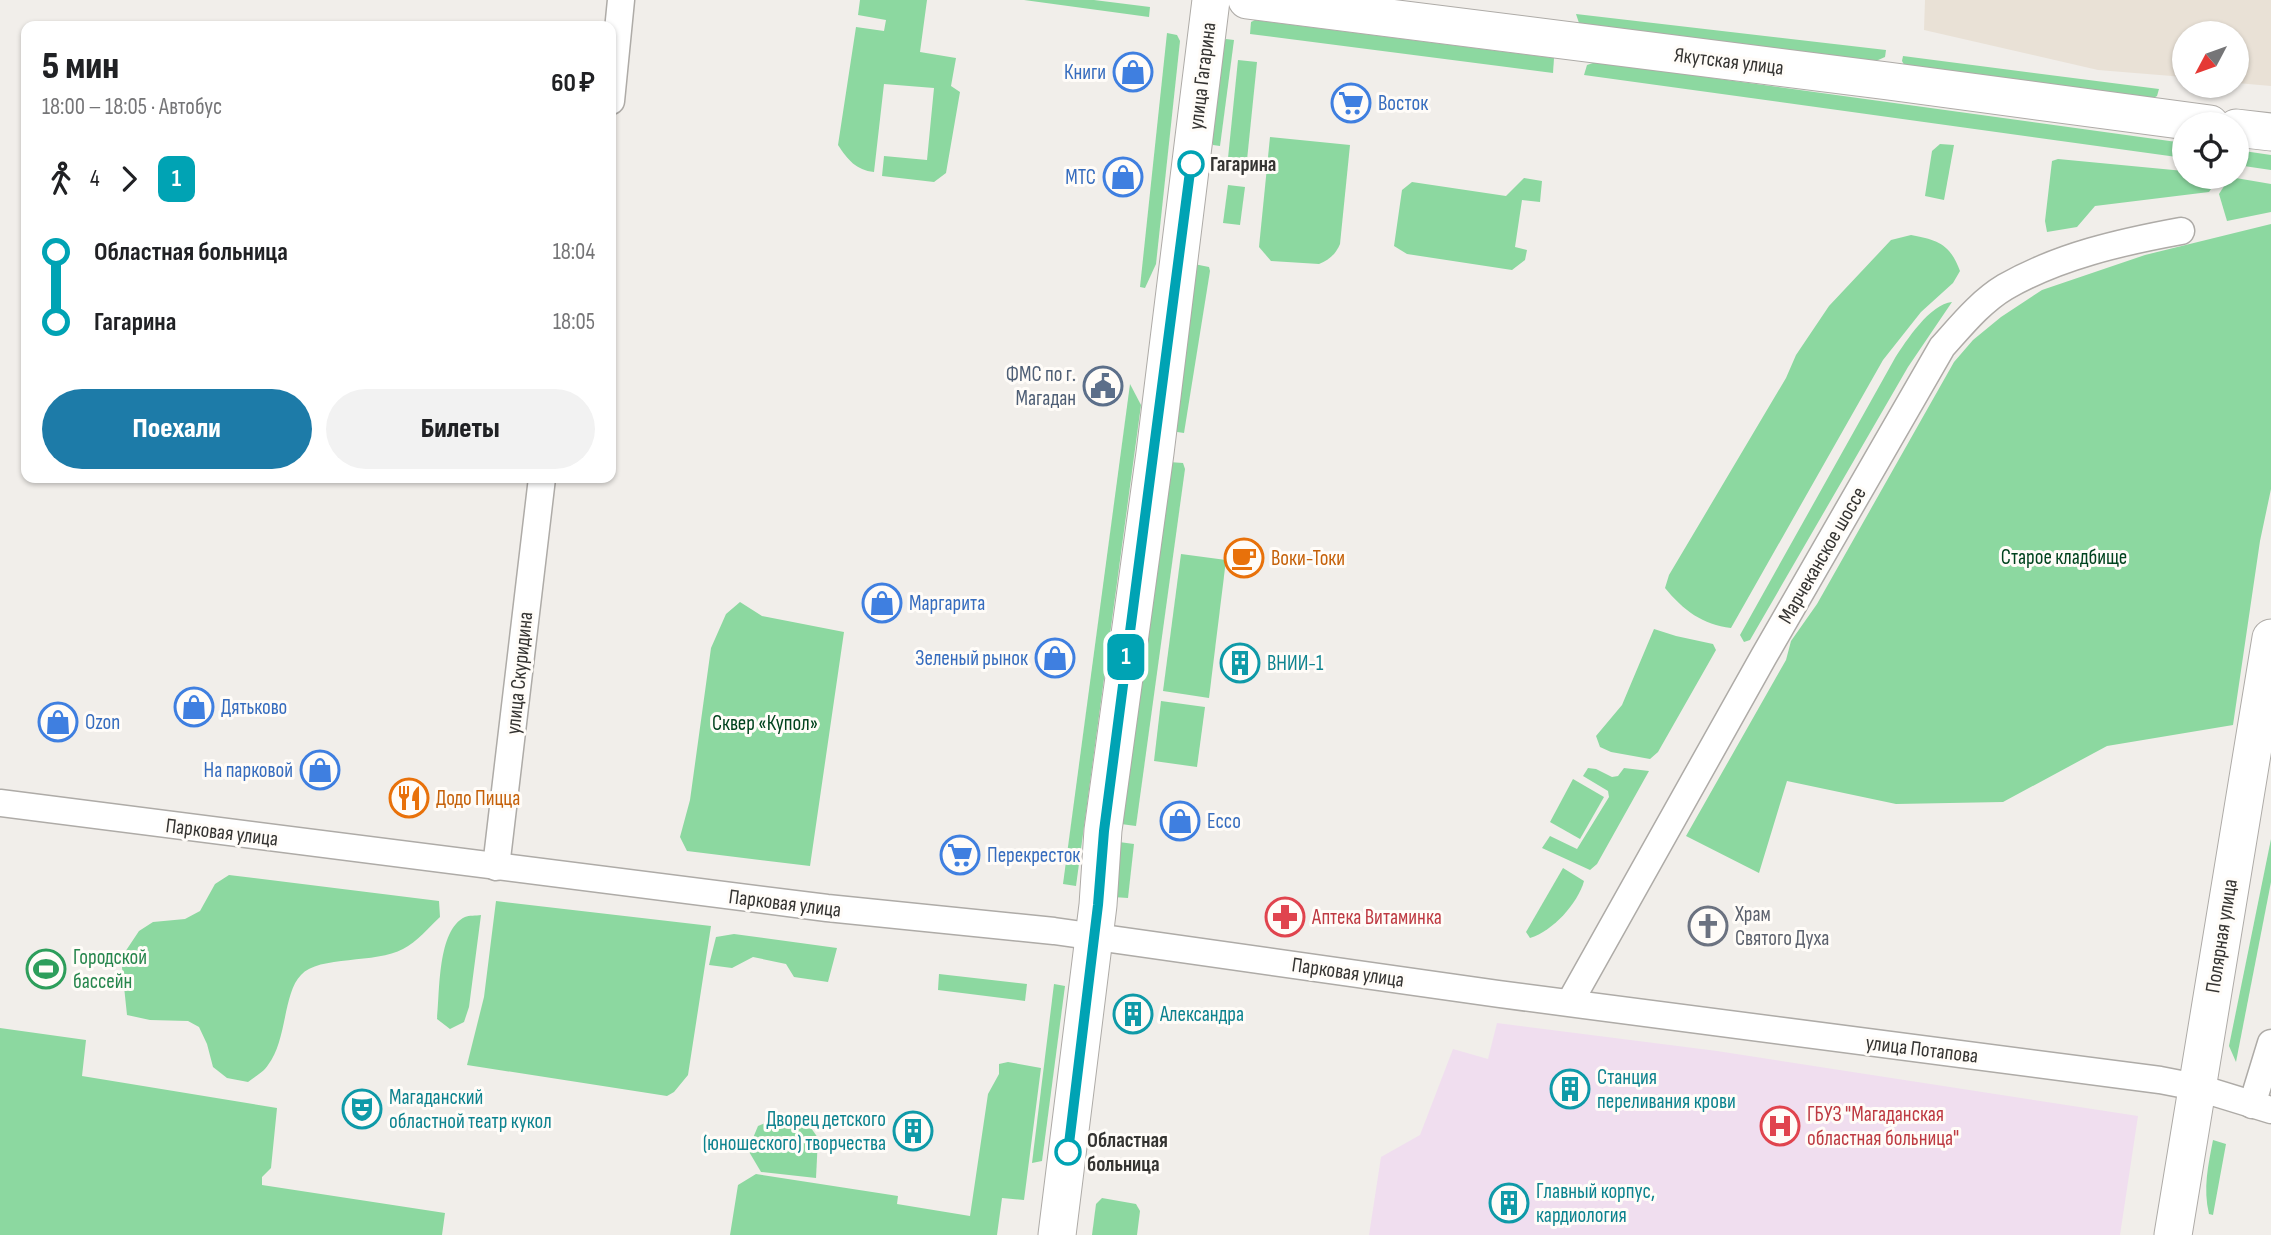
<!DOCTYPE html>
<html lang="ru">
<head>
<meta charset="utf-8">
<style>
  body { margin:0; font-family:"Sofia Sans Condensed",sans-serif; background:#f2f2f2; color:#202124; height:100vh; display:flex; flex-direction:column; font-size:26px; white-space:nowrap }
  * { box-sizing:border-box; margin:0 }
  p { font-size:23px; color:#757577 }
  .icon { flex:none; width:38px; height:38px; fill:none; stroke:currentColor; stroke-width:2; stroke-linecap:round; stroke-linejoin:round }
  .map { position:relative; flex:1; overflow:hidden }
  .details { position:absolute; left:21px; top:21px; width:595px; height:462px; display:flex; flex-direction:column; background:#fff; border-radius:14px; box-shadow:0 2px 5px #0004 }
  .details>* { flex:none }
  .badge { padding:0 14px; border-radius:10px; font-size:24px; line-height:46px }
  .needle { width:46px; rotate:229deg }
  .tools { position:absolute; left:2172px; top:21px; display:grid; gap:14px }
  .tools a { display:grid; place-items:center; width:77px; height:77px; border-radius:50%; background:#fff; box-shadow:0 2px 5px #0004; font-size:35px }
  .map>.badge { position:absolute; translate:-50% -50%; box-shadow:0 0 0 4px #fff }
  .legs { display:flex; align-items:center; gap:10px; height:77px; padding:0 21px; font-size:23px }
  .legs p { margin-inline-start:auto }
  .head { display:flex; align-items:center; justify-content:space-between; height:119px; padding:0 21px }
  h1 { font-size:38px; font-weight:800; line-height:52px }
  .action { display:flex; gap:14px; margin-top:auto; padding:14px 21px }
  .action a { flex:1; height:80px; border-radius:42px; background:#1d7ba8; color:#fff; font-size:28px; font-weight:800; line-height:80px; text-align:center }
  .action a+a { background:#f2f2f2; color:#202124 }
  ul { padding:0 21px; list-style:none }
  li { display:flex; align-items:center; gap:24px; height:70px; font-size:26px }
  li i { display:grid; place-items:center; width:10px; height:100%; margin:0 9px; background:currentColor }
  li i::after { content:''; width:18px; height:18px; margin:-9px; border:5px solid; border-radius:50%; background:#fff }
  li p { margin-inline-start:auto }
  li:first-child i { background:linear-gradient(#0000 50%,currentColor 0) }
  li:last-child i { background:linear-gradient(currentColor 50%,#0000 0) }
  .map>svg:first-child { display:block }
</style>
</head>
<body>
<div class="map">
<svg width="2271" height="1235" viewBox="0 0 2271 1235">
  <rect width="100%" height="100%" fill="#f1eeea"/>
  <!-- built -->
  <path fill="#e9e1d6" d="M 1925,0 L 2271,0 L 2271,86 L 2237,83 L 2236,33 L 2184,33 L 2184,77 L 2098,70 L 1924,30 Z"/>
  <!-- medical -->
  <path fill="#f0deef" d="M 1497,1023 L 1717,1051 L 2138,1116 L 2120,1235 L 1369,1235 L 1381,1157 L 1420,1135 L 1453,1049 L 1488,1059 Z"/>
  <!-- green -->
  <g fill="#8cd8a0">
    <path d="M 860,0 L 927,0 L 920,52 L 956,58 L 951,86 L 960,92 L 946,173 L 934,182 L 882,176 L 884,156 L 927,160 L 934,88 L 884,84 L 874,172 C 856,170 848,160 838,145 L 856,27 L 884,31 L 886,20 L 858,15 Z"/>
    <path d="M 1024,0 L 1094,0 L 1150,7 L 1149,17 Z"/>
    <path d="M 1576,14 L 1886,50 L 1885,57 L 1869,64 L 1588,29 L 1579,23 Z"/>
    <path d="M 1255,20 L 1554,58 L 1553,73 L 1250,34 L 1251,22 Z"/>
    <path d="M 1167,33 L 1177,35 L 1180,41 L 1156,264 L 1145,288 L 1140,287 Z"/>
    <path d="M 1226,39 L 1234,40 L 1220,146 L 1213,145 L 1212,131 L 1220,45 Z"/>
    <path d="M 1903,56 L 2159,89 L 2157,96 L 2150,100 L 1906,68 L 1902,61 Z"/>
    <path d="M 1238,60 L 1257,62 L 1247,160 L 1228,158 Z"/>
    <path d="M 1596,62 L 2184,143 L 2184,158 L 1584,75 L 1587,65 Z"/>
    <path d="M 1270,137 L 1350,145 L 1340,244 C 1336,254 1329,260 1319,264 L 1271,261 L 1259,247 Z"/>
    <path d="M 1940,144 L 1954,145 L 1944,200 L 1925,196 L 1932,151 Z"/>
    <path d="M 2237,150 L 2271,155 L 2271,170 L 2237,165 Z"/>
    <path d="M 2058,159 L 2184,171 L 2184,177 L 2219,177 L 2209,192 L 2095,206 L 2077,227 L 2047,232 L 2045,221 L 2052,161 Z"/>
    <path d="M 2230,177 L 2271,184 L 2271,212 L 2227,221 L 2219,194 Z"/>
    <path d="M 1524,178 L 1542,181 L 1540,202 L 1522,200 L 1515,247 L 1527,250 L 1525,260 L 1512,270 L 1407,254 L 1394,246 L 1402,190 L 1412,182 L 1506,196 Z"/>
    <path d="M 1228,185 L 1245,187 L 1240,225 L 1223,223 Z"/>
    <path d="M 2271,224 L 2271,489 L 2260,541 L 2233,725 L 2107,746 L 2003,802 L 1896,804 L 1787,781 L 1759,873 L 1686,836 L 1786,660 L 1791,641 L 1817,604 L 1954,362 L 1973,340 L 2001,317 L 2042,290 L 2145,255 Z"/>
    <path d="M 1911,235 C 1938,240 1950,244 1960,271 L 1953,283 L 1921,312 L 1883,360 L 1731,628 C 1703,625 1683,610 1665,588 L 1669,575 L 1786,378 L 1796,355 L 1829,306 L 1891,240 Z"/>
    <path d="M 1194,264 L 1209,267 L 1210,271 L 1184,433 L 1164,430 Z"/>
    <path d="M 1952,302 L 1908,367 L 1750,640 L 1744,642 L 1740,635 L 1895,358 C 1906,341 1930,304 1952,302 Z"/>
    <path d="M 1130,384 L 1141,405 L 1076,886 L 1063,884 Z"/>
    <path d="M 1169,462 L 1183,463 L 1185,469 L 1136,826 L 1121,824 Z"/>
    <path d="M 1181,554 L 1226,560 L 1209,698 L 1163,691 Z"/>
    <path d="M 740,602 L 762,616 L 844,632 L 810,866 L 687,851 L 680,837 L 690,800 L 711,648 L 726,614 Z"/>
    <path d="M 1654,629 L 1676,636 L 1713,644 L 1716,650 L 1658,752 L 1650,759 L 1611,752 L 1600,747 L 1596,736 L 1622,705 Z"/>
    <path d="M 1161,701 L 1205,707 L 1197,767 L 1154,761 Z"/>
    <path d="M 1588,768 L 1596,769 L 1612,777 L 1618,776 L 1624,768 L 1649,771 L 1597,864 L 1590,870 L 1542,848 L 1550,836 L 1577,849 L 1609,797 L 1608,791 L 1583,776 Z"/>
    <path d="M 1573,779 L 1604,797 L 1580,839 L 1550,822 Z"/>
    <path d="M 2271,839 L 2271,882 L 2236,1062 L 2229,1046 Z"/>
    <path d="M 1119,842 L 1134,844 L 1128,898 L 1113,897 Z"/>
    <path d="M 1563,868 L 1584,881 C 1578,903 1553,931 1530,938 L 1526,932 Z"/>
    <path d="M 229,875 L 439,901 L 440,917 C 429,927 417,942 403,949 C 376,964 319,955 301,975 C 283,993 287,1041 268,1065 C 264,1072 254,1077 248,1082 L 227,1078 L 213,1067 L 207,1044 L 199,1027 L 188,1021 L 150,1020 L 127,1015 L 121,958 L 139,931 L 153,922 L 185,919 L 200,911 L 215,884 Z"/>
    <path d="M 496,901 L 711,926 L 688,1075 L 674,1092 L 667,1096 L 467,1065 L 484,997 Z"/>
    <path d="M 481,915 L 469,1007 L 464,1022 L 450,1029 L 437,1019 C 440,993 437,930 465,917 C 469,915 476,916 481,915 Z"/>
    <path d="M 734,934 L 837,948 L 828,982 L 794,977 L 786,964 L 753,957 L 732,968 L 709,965 L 716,937 Z"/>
    <path d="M 939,974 L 1027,984 L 1025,1001 L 938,990 Z"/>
    <path d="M 1054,984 L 1065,986 L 1042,1161 L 1032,1163 Z"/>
    <path d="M 0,1028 L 86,1040 L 82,1076 L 277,1108 L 271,1168 L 262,1177 L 262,1185 L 445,1213 L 442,1235 L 0,1235 Z"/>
    <path d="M 1008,1062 L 1041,1068 L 1024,1200 L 1002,1198 L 997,1235 L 730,1235 L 738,1185 L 756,1174 L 898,1196 L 897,1204 L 970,1216 L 988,1094 L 999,1074 L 999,1064 Z"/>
    <path d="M 780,1117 L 809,1125 L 818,1138 L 816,1178 L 761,1172 L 748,1150 L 758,1126 Z"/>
    <path d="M 2213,1140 L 2226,1144 L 2213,1215 L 2209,1214 C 2203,1188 2208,1166 2213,1140 Z"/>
    <path d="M 1102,1198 L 1136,1204 L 1140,1211 L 1137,1235 L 1092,1235 L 1096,1204 Z"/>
  </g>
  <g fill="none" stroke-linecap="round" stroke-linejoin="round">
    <defs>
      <g id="street">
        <path d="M 611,101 L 621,0"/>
        <path d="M 0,803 L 827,908 L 1054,931 L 1499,994 L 2160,1080 L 2196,1087 L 2271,1110"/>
        <path d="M 496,867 L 542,478"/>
        <path d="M 1570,1002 L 1764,656 L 1942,347 C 1961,326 1980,302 2005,287 C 2059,256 2121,242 2181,231"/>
        <path d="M 2252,1105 L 2271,1043"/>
      </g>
      <g id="secondary">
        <path d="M 1247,0 L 1888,81 L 2210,124"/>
        <path d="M 2236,128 L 2271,132"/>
        <path d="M 1057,1235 L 1098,905 L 1103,830 L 1155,453 L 1211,0"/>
        <path d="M 2173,1235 L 2271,638"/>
      </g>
    </defs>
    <!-- street casing -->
    <use href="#street" stroke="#aeaba7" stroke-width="29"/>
    <!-- secondary casing -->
    <use href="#secondary" stroke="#aeaba7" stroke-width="39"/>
    <!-- street -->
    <use href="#street" stroke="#fff" stroke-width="26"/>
    <!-- secondary -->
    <use href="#secondary" stroke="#fff" stroke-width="37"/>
  </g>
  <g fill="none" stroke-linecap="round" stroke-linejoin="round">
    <defs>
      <path id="line-1" d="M 1068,1152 L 1098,905 L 1104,831 L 1191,164"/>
    </defs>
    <!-- line-1 casing -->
    <use href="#line-1" stroke="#fff" stroke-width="16"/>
    <!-- line-1 -->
    <use href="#line-1" stroke="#00a3b4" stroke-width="10"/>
  </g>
  <!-- icons -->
  <defs>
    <symbol id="shop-ring" viewBox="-11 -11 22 22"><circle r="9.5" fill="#fffcf8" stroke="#3f7fe0" stroke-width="1.5"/><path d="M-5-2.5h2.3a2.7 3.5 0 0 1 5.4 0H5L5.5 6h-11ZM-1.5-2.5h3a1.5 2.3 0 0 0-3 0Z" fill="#3f7fe0"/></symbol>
    <symbol id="supermarket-ring" viewBox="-11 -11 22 22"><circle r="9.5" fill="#fffcf8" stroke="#3f7fe0" stroke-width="1.5"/><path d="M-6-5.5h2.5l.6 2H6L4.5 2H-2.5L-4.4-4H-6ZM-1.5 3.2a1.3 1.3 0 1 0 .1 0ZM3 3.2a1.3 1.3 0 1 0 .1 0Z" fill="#3f7fe0"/></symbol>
    <symbol id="civic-ring" viewBox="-11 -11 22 22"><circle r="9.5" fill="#fffcf8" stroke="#5c6f8a" stroke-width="1.5"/><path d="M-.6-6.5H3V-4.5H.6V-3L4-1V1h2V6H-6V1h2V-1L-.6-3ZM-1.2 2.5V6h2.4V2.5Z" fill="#5c6f8a"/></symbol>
    <symbol id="cafe-ring" viewBox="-11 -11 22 22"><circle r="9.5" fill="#fffcf8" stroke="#e8710a" stroke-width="1.5"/><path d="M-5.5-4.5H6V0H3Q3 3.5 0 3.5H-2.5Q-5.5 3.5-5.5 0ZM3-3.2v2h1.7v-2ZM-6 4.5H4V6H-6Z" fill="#e8710a"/></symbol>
    <symbol id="building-ring" viewBox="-11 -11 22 22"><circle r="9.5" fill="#fffcf8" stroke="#0f9aa8" stroke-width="1.5"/><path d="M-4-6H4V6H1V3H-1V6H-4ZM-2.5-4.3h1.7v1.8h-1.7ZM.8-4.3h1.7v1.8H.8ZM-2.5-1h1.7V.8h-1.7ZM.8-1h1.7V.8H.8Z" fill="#0f9aa8"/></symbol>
    <symbol id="restaurant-ring" viewBox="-11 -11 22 22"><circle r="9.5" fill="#fffcf8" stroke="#e8710a" stroke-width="1.5"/><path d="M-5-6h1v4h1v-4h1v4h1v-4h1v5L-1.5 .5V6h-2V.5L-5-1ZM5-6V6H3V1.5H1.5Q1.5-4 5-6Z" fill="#e8710a"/></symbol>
    <symbol id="pharmacy-ring" viewBox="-11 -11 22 22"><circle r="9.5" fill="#fffcf8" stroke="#e0444e" stroke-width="1.5"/><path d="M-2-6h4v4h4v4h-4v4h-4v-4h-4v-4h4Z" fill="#e0444e"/></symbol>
    <symbol id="church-ring" viewBox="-11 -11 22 22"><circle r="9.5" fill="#fffcf8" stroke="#6b7280" stroke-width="1.5"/><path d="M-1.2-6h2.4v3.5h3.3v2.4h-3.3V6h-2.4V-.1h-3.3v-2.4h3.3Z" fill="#6b7280"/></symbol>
    <symbol id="stadium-ring" viewBox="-11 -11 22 22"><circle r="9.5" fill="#fffcf8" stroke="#2e9e5b" stroke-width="1.5"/><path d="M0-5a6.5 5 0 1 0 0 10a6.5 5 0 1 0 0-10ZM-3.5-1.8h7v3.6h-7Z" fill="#2e9e5b"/></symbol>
    <symbol id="theatre-ring" viewBox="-11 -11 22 22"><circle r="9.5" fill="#fffcf8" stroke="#0f9aa8" stroke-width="1.5"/><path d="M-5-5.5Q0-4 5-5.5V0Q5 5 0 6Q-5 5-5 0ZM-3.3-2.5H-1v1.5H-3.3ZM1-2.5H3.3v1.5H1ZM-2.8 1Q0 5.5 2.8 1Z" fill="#0f9aa8"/></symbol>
    <symbol id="hospital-ring" viewBox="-11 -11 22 22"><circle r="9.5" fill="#fffcf8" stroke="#e0444e" stroke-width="1.5"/><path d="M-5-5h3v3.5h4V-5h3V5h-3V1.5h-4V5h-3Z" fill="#e0444e"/></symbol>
  </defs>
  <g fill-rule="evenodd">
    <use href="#shop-ring" x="1111" y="50" width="44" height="44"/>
    <use href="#supermarket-ring" x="1329" y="81" width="44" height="44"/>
    <use href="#shop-ring" x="1101" y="155" width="44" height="44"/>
    <use href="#civic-ring" x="1081" y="364" width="44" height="44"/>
    <use href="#cafe-ring" x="1222" y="536" width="44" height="44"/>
    <use href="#shop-ring" x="860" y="581" width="44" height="44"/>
    <use href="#shop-ring" x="1033" y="636" width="44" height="44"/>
    <use href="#building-ring" x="1218" y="641" width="44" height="44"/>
    <use href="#shop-ring" x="172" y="685" width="44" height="44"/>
    <use href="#shop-ring" x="36" y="700" width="44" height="44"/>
    <use href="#shop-ring" x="298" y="748" width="44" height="44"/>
    <use href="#restaurant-ring" x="387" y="776" width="44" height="44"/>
    <use href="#shop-ring" x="1158" y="799" width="44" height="44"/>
    <use href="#supermarket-ring" x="938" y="833" width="44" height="44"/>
    <use href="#pharmacy-ring" x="1263" y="895" width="44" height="44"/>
    <use href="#church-ring" x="1686" y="904" width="44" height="44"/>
    <use href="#stadium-ring" x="24" y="947" width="44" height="44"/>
    <use href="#building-ring" x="1111" y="992" width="44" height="44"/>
    <use href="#building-ring" x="1548" y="1067" width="44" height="44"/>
    <use href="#theatre-ring" x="340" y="1087" width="44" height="44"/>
    <use href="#hospital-ring" x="1758" y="1104" width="44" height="44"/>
    <use href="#building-ring" x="891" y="1109" width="44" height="44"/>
    <use href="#building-ring" x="1487" y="1181" width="44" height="44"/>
  </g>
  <!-- markers -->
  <g fill="#fff" stroke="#00a3b4" stroke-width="3.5">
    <circle cx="1191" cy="164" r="12"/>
    <circle cx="1068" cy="1152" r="12"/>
  </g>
  <g text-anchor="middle" stroke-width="6" stroke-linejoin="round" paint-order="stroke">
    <!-- street labels -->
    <g font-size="21" fill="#353432" stroke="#fffcf8">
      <text transform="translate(1729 61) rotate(7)" y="7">Якутская улица</text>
      <text transform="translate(1202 76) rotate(-83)" y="7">улица Гагарина</text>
      <text transform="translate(1822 555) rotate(-60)" y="7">Марчеканское шоссе</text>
      <text transform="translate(519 673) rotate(-84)" y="7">улица Скуридина</text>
      <text transform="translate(222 832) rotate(7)" y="7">Парковая улица</text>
      <text transform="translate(785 903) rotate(7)" y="7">Парковая улица</text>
      <text transform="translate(2221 936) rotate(-81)" y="7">Полярная улица</text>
      <text transform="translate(1348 972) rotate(8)" y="7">Парковая улица</text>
      <text transform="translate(1922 1049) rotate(7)" y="7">улица Потапова</text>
    </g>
    <!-- shop labels -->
    <g font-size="21" fill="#366cbe" stroke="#fffcf8" text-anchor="start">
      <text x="1106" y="79" text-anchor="end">Книги</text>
      <text x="1378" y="110">Восток</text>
      <text x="1096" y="184" text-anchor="end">МТС</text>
      <text x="909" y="610">Маргарита</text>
      <text x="1028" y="665" text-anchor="end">Зеленый рынок</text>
      <text x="221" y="714">Дятьково</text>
      <text x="85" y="729">Ozon</text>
      <text x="293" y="777" text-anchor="end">На парковой</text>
      <text x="1207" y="828">Ecco</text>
      <text x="987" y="862">Перекресток</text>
    </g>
    <!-- stop labels -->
    <g font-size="21" font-weight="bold" fill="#353432" stroke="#fffcf8" text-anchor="start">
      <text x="1210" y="171">Гагарина</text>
      <text x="1087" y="1147">Областная<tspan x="1087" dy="24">больница</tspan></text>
    </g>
    <!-- service labels -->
    <g font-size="21" fill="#4e5e75" stroke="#fffcf8" text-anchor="end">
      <text x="1076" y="381">ФМС по г.<tspan x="1076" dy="24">Магадан</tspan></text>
    </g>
    <!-- park labels -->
    <g font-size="21" fill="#00431e" stroke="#fffcf8">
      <text x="2064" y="564">Старое кладбище</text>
      <text x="765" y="730">Сквер «Купол»</text>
    </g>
    <!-- food labels -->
    <g font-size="21" fill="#c56008" stroke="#fffcf8" text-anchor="start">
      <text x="1271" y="565">Воки-Токи</text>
      <text x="436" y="805">Додо Пицца</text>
    </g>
    <!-- culture labels -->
    <g font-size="21" fill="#0d838f" stroke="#fffcf8" text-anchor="start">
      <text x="1267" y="670">ВНИИ-1</text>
      <text x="1160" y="1021">Александра</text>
      <text x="1597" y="1084">Станция<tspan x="1597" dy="24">переливания крови</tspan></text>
      <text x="389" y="1104">Магаданский<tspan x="389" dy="24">областной театр кукол</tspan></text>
      <text x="886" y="1126" text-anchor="end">Дворец детского<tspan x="886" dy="24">(юношеского) творчества</tspan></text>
      <text x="1536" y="1198">Главный корпус,<tspan x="1536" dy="24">кардиология</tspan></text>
    </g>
    <!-- worship labels -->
    <g font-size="21" fill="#5b616d" stroke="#fffcf8" text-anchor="start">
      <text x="1735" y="921">Храм<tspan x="1735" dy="24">Святого Духа</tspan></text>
    </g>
    <!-- health labels -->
    <g font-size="21" fill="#be3a42" stroke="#fffcf8" text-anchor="start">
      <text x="1312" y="924">Аптека Витаминка</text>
      <text x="1807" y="1121">ГБУЗ "Магаданская<tspan x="1807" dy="24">областная больница"</tspan></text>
    </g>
    <!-- leisure labels -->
    <g font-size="21" fill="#27864d" stroke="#fffcf8" text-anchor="start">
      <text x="73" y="964">Городской<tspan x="73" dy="24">бассейн</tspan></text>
    </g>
  </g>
</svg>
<div class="tools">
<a><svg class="needle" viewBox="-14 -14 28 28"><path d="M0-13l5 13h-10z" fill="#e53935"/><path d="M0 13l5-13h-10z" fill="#757577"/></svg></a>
<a><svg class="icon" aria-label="locate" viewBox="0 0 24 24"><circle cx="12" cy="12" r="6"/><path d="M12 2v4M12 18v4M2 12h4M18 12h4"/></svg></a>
</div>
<b class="badge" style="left:1126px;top:657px;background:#00a3b4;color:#fff">1</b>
<section class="details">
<div class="head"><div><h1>5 мин</h1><p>18:00 – 18:05 · Автобус</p></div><b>60 ₽</b></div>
<div class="legs"><svg class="icon" aria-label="walk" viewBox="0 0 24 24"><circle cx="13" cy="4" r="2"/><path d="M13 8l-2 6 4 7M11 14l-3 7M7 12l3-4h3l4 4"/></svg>4<svg class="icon" aria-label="forward" viewBox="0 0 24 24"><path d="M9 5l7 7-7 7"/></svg><b class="badge" style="background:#00a3b4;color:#fff">1</b></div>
<ul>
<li><i style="color:#00a3b4"></i><b>Областная больница</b><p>18:04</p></li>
<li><i style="color:#00a3b4"></i><b>Гагарина</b><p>18:05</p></li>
</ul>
<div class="action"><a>Поехали</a><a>Билеты</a></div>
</section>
</div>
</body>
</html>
